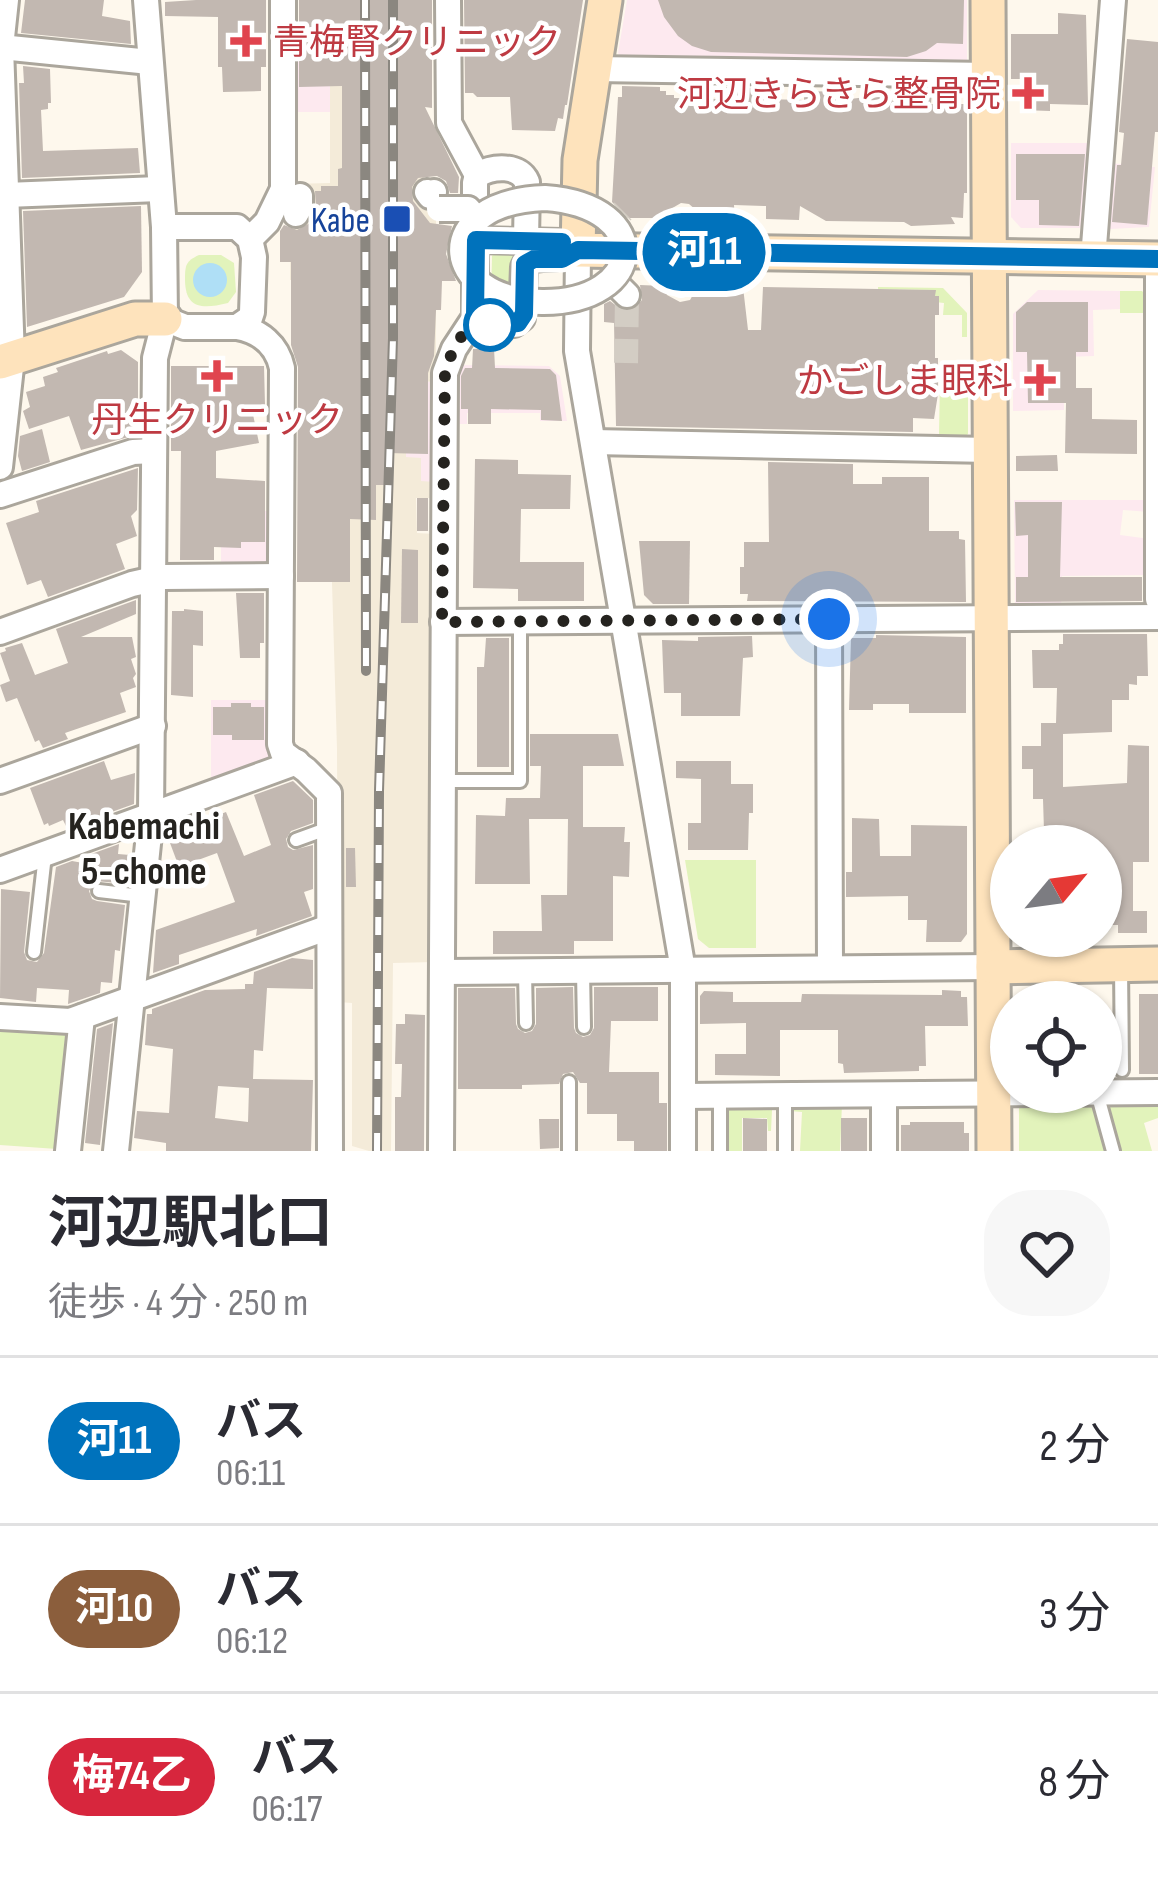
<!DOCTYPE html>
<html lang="ja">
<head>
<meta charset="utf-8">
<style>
  body { margin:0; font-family:"Sofia Sans Condensed","Noto Sans JP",sans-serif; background:#f7f7f7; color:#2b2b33; height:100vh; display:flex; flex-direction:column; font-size:45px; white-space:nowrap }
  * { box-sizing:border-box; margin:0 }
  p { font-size:39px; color:#7c7c81 }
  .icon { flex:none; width:66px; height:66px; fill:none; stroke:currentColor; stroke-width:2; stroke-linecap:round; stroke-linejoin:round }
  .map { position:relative; height:1151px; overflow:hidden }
  .side { display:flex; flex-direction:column; background:#fff; flex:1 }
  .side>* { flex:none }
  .badge { padding:0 24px; border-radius:39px; font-size:42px; line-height:78px }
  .needle { width:78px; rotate:61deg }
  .fabs { position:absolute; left:990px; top:825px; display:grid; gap:24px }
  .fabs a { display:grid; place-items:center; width:132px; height:132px; border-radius:50%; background:#fff; box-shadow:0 3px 9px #0004; font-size:60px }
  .you { position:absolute; width:60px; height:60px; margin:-30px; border:9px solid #fff; border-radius:50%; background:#1a73e8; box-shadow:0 0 0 18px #1a73e833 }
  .map>.badge { position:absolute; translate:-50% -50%; box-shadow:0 0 0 6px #fff }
  .round { display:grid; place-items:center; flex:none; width:126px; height:126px; border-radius:48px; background:#f7f7f7 }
  .summary { display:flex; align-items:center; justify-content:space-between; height:204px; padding:0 48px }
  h1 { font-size:57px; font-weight:700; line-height:90px }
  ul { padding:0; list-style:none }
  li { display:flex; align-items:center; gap:36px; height:168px; padding:0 48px; border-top:3px solid #e1e1e2 }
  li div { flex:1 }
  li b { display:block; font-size:45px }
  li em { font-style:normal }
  li .badge { min-width:132px; font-weight:700; text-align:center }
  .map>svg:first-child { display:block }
</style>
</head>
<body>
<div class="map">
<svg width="1158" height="1151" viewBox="0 0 1158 1151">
  <rect width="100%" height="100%" fill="#fef8ed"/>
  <!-- commercial -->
  <g fill="#fde9ef">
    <path d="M 627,0 L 967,0 L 967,60 L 961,66 L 624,60 L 618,53 Z"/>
    <path d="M 290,38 L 330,38 L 330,112 L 291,112 Z"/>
    <path d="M 1011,143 L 1093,143 L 1087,221 L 1080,228 L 1021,228 L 1011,217 Z"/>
    <path d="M 1108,163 L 1155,167 L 1149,227 L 1110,229 L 1103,220 Z"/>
    <path d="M 1038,290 L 1120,291 L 1120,309 L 1093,310 L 1094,356 L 1064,357 L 1064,410 L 1013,411 L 1013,314 Z"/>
    <path d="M 458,365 L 549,366 L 560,376 L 567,421 L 540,421 L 540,413 L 467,413 L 467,424 L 452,424 Z"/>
    <path d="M 419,381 L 436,382 L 435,482 L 421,482 L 406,458 L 406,441 Z"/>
    <path d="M 1014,500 L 1150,500 L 1150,512 L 1123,510 L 1120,535 L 1150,539 L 1150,575 L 1062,576 L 1061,609 L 1020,609 L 1015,603 Z"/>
    <path d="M 221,511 L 272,511 L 272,562 L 266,568 L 221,568 Z"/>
    <path d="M 211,700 L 272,700 L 272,757 L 267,763 L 211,783 Z"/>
  </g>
  <!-- built -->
  <path fill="#f4ebd9" d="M 330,0 L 424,146 L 424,184 L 436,185 L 436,382 L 420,381 L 406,441 L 406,457 L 421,458 L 421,481 L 435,482 L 435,498 L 416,498 L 417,533 L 435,534 L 433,962 L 393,963 L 391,1151 L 369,1151 L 352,1146 L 352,1003 L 338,1002 L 337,749 L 332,583 L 330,348 L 320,280 L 290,280 L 291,184 L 330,183 Z"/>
  <!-- green -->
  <g fill="#e2f3bb">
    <path d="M 546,250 L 512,306 L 502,312 L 496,311 L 491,302 L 492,256 L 495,251 Z"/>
    <path d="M 199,255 L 221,255 L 234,263 L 236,292 L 228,303 C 203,309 185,310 185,279 C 185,265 186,261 199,255 Z"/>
    <path d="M 878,287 L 943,288 L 967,313 L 967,337 L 962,337 L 962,315 L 943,315 L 944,303 L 935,302 L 935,290 L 878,289 Z"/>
    <path d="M 1120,291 L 1142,291 L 1149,298 L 1149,313 L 1120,313 Z"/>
    <path d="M 964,373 L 968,374 L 968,434 L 962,440 L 939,435 L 940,380 L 963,380 Z"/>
    <path d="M 685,860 L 756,860 L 756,948 L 709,948 L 698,939 Z"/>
    <path d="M 0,1025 L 69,1030 L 57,1149 L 0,1145 Z"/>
    <path d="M 1158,1101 L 1158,1118 L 1144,1123 L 1152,1151 L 1119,1151 L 1105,1102 Z"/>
    <path d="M 1019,1102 L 1094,1102 L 1108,1151 L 1019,1151 Z"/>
    <path d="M 842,1104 L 840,1151 L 800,1151 L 802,1112 L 790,1111 L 793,1107 Z"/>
    <path d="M 732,1105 L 776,1106 L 779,1110 L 772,1110 L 771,1131 L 768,1131 L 767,1118 L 742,1118 L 742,1151 L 728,1151 L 727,1109 Z"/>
  </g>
  <!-- water -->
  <circle fill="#afdff6" cx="210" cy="280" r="17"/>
  <!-- building -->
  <g fill="#c2b8b1" fill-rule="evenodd">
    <path d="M 25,0 L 104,0 L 102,16 L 130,21 L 131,44 L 21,33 Z"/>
    <path d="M 196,0 L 266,0 L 266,67 L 261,67 L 261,91 L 223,92 L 222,67 L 218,67 L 218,17 L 165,16 L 165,2 Z"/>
    <path d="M 299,0 L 432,0 L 432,108 L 425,107 L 459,177 L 458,193 L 450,193 L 446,181 L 437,176 L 418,178 L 412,187 L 413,201 L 430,223 L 452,226 L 446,254 L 456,281 L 442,281 L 441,310 L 436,310 L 434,356 L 428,373 L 428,454 L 387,453 L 386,485 L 376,485 L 376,520 L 350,519 L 350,582 L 297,582 L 298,367 L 291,345 L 291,262 L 280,262 L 280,231 L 284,225 L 297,230 L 310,223 L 316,208 L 315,191 L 321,191 L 321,186 L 338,186 L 338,169 L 342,168 L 342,86 L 299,87 Z"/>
    <path d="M 464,0 L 583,0 L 567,105 L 565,105 L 563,119 L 558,118 L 555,131 L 512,130 L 510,97 L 477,97 L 473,93 L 465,93 Z"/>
    <path d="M 658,0 L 964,0 L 963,44 L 937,43 L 926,51 L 907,57 L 711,52 L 692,46 L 678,36 L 664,17 Z"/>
    <path d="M 1058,13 L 1086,15 L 1088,105 L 1050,104 L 1050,111 L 1021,110 L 1021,79 L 1011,79 L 1011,34 L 1058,34 Z"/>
    <path d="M 1127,39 L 1158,42 L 1158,132 L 1155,132 L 1147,225 L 1112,222 L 1117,165 L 1121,165 L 1124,133 L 1119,132 Z"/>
    <path d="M 23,66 L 50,69 L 51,103 L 48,103 L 48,109 L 41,110 L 43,151 L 138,148 L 140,173 L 22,178 L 19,83 L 24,83 Z"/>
    <path d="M 622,86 L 660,87 L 660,91 L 666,91 L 666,95 L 674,95 L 674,98 L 721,99 L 721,87 L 758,88 L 758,99 L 804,100 L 804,91 L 846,92 L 850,99 L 883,95 L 900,105 L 900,90 L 932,91 L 931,104 L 967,104 L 967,193 L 964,193 L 963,218 L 951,217 L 955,224 L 911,226 L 904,222 L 826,221 L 800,206 L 799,220 L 766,219 L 766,206 L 734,205 L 735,221 L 718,221 L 719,231 L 698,231 L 696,210 L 689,204 L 681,203 L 669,210 L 666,218 L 628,218 L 612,202 L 618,97 L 622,97 Z"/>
    <path d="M 1016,154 L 1085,154 L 1079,226 L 1039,225 L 1039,200 L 1016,200 Z"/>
    <path d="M 141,206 L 142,272 L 124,297 L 27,327 L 23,211 Z"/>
    <path d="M 640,285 L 664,286 L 667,295 L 680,302 L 690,300 L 698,286 L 743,287 L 748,330 L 761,330 L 763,287 L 936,290 L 935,296 L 939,296 L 939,315 L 935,315 L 935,358 L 938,358 L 938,394 L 934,419 L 913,418 L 913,432 L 616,426 L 614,323 L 604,322 L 604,304 L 610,301 L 622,310 L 632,310 L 642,300 Z"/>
    <path d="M 1027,302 L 1088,302 L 1088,352 L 1076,352 L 1076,388 L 1092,388 L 1092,419 L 1137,420 L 1137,454 L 1065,453 L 1066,403 L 1028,403 L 1027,352 L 1016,352 L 1016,312 Z"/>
    <path d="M 494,348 L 495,368 L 550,369 L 556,375 L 562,421 L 541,420 L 541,410 L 491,409 L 491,424 L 468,424 L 468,409 L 461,409 L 461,376 L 465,368 L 472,368 L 473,349 Z"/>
    <path d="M 121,350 L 138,362 L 138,411 L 129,414 L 136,435 L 81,450 L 69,416 L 29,429 L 23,411 L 30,407 L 26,392 L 45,386 L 43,377 L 58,372 L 56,368 L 107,351 L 108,354 Z"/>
    <path d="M 171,366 L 264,366 L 265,405 L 251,405 L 259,443 L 216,451 L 216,478 L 265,481 L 265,542 L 241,542 L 241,548 L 214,547 L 214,560 L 180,560 L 181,451 L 171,451 Z"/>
    <path d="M 42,429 L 50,462 L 22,471 L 18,456 L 20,436 Z"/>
    <path d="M 1057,455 L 1058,471 L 1016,471 L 1016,456 Z"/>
    <path d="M 475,459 L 518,460 L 518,474 L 571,475 L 570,509 L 521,509 L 520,562 L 584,562 L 584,601 L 518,601 L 518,589 L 473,588 Z"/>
    <path d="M 768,462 L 853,464 L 853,484 L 882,484 L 882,477 L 929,477 L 929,531 L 959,531 L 959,539 L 965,540 L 966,602 L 747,601 L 748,594 L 740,594 L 740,567 L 744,567 L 744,542 L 769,542 Z"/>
    <path d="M 138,468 L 137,510 L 131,516 L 137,536 L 116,544 L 125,569 L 48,597 L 41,580 L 27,585 L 6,523 L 39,512 L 36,501 Z"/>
    <rect x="417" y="498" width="11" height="33"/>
    <path d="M 1015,502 L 1062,502 L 1060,577 L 1142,577 L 1142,601 L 1016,602 L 1016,577 L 1028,577 L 1028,535 L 1016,536 Z"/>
    <path d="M 639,541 L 690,541 L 689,604 L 653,604 L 644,595 Z"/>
    <path d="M 402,549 L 418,550 L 418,623 L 401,623 Z"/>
    <path d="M 236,593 L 264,593 L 264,643 L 260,643 L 260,658 L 240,658 Z"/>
    <path d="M 136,600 L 136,614 L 81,637 L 132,637 L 136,657 L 131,659 L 136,674 L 133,678 L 136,687 L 120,693 L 126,712 L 65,733 L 68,739 L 43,748 L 39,740 L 35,742 L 17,698 L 6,702 L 0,685 L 10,681 L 0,653 L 6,651 L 5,648 L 22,643 L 35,675 L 68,663 L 56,629 Z"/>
    <path d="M 184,609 L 203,611 L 203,646 L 193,645 L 193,697 L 171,695 L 172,611 L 184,611 Z"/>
    <path d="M 1063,634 L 1147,634 L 1148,676 L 1137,676 L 1137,685 L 1129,684 L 1129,700 L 1112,700 L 1112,732 L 1063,734 L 1063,787 L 1127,783 L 1128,745 L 1149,746 L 1149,862 L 1133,862 L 1133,911 L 1147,911 L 1147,933 L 1118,933 L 1118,925 L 1101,925 L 1101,905 L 1108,905 L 1107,861 L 1103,861 L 1101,856 L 1101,846 L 1037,846 L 1037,831 L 1044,831 L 1043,799 L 1033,799 L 1033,769 L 1022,769 L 1022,746 L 1041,746 L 1041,723 L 1056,723 L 1057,688 L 1033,688 L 1032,650 L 1059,650 L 1059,644 L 1063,644 Z"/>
    <path d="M 876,635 L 966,637 L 966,713 L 909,713 L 909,704 L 873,704 L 873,710 L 849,710 L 851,638 L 876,638 Z"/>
    <path d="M 752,636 L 753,657 L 743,658 L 740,716 L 681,716 L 681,693 L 664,693 L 662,640 L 698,641 L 698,637 Z"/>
    <path d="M 486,638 L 509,638 L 509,767 L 477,767 L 477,667 L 484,667 Z"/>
    <path d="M 231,703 L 251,703 L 251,707 L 264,707 L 264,740 L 232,740 L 232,735 L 213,735 L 213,707 L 231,707 Z"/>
    <path d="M 530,734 L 618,734 L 624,766 L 583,766 L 583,827 L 625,827 L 624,842 L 630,842 L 629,877 L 613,876 L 613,941 L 574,941 L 574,954 L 493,954 L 493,931 L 542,931 L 541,895 L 567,895 L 568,819 L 529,819 L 530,884 L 475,884 L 476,815 L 505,816 L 506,798 L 540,798 L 541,766 L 530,766 Z"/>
    <path d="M 104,761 L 111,780 L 135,773 L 134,804 L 67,828 L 63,820 L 49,826 L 48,823 L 44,825 L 30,788 Z"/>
    <path d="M 676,761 L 731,761 L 731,784 L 753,784 L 753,813 L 749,813 L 748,850 L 688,850 L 688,823 L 701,823 L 701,779 L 676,778 Z"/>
    <path d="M 293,781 L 313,800 L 313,823 L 291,831 L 286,839 L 288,847 L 293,850 L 313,845 L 313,889 L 304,892 L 312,916 L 256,936 L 257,929 L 179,955 L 179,964 L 153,973 L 156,930 L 235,902 L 217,853 L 179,867 L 167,835 L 226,812 L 244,856 L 271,845 L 254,795 Z"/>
    <path d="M 852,818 L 879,819 L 880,856 L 911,856 L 911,825 L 967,826 L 967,934 L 961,942 L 926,942 L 927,920 L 908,920 L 908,896 L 846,897 L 846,872 L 852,872 Z"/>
    <path d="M 119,844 L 118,854 L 130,855 L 127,884 L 96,881 L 89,891 L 92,899 L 97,901 L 125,905 L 120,951 L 115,950 L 112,983 L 101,982 L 100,993 L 68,1004 L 69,990 L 37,988 L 36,1002 L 0,998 L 1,889 L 30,892 L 24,952 L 27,960 L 37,962 L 44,953 L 56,867 L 72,861 L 83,863 L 83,857 Z"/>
    <path d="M 346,848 L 355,848 L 356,887 L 346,887 Z"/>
    <path d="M 292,958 L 313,960 L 313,989 L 267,988 L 263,1051 L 254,1050 L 253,1079 L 313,1080 L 311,1151 L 166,1151 L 166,1143 L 134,1138 L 137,1111 L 169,1113 L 173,1049 L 145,1045 L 147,1014 L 152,1014 L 152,1009 L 205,990 L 245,989 L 245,984 L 253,984 L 254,972 ZM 218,1086 L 249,1088 L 248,1122 L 215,1118 Z"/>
    <path d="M 573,987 L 574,1028 L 576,1033 L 583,1037 L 590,1035 L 594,1028 L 594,987 L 658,987 L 658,1021 L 611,1021 L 609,1072 L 659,1072 L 659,1103 L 667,1103 L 667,1151 L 634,1151 L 634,1141 L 617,1141 L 617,1114 L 587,1114 L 587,1083 L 580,1083 L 573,1072 L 563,1074 L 559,1084 L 522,1085 L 522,1089 L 458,1089 L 458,988 L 515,988 L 516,1024 L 518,1029 L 525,1033 L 532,1031 L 536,1024 L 536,988 Z"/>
    <path d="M 942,990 L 961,991 L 961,997 L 967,997 L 968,1026 L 925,1026 L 926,1066 L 919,1066 L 919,1071 L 844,1073 L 843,1064 L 838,1063 L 838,1030 L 780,1030 L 780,1076 L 715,1075 L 715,1054 L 746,1054 L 746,1023 L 700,1024 L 700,996 L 704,991 L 733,992 L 733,1002 L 801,1002 L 802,994 L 942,995 Z"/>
    <rect x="1139" y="994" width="19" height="80"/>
    <path d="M 405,1014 L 425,1015 L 424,1151 L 395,1151 L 395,1097 L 401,1097 L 402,1064 L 395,1064 L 396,1024 L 405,1024 Z"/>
    <path d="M 113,1023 L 100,1145 L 85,1143 L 97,1029 Z"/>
    <path d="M 743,1118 L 767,1119 L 767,1151 L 743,1151 Z"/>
    <rect x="841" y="1118" width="26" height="33"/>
    <path d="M 539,1119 L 559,1119 L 559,1148 L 540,1149 Z"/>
    <path d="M 910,1122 L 964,1122 L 964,1133 L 969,1133 L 969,1151 L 901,1151 L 901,1125 L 910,1125 Z"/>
  </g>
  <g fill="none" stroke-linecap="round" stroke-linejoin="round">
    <!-- street-tunnel -->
    <g stroke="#d3cdc4" stroke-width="24" stroke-dasharray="24 12" stroke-linecap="butt">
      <path d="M 622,212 L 623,211"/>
      <path d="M 626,363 L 627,295"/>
    </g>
    <defs>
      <g id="lane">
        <path d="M 444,781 L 520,781 L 520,621"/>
        <path d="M 296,840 L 329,828"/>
        <path d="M 99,891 L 142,896"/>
        <path d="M 34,952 L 45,855"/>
        <path d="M 1121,966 L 1122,1070"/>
        <path d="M 583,971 L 584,1027"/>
        <path d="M 525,972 L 526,1023"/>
        <path d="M 1097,1093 L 1113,1151"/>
        <path d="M 720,1096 L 720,1151"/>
        <path d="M 785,1096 L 785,1151"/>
        <path d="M 569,1151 L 569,1082"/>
      </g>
      <g id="street">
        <path d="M 448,0 L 449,123 L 477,175"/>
        <path d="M 0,47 L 150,62"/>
        <path d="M 594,69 L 989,75"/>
        <path d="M 427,192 L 430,196 L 434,192"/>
        <path d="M 6,195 L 159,189"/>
        <path d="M 296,214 L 300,207 L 300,196"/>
        <path d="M 164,227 L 237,227 L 250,239 L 254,257 L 252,312 L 250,318 L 237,327 L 185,327 L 165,319"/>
        <path d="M 250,239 L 267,222 L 283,189 L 283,0"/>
        <path d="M 475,240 L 562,242 L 578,250"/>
        <path d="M 526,241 L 527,182 C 519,164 493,166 477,175 L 475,183 L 475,317 L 484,326 L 514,324 L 522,318 L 524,267 L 527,261 C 547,254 556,263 578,250"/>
        <path d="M 578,250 L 577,351 L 683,970 L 683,1151"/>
        <path d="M 1093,259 L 1113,0"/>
        <path d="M 1158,259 L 1158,599"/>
        <path d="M 612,280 L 627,295"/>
        <path d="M 237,327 C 260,331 277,345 282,368 L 280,744 L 283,753 L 306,770 L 329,793 L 330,1151"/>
        <path d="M 593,442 L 990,450"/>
        <path d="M 0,467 L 12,358 L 1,47 L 6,0"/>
        <path d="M 0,495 L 133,452 L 154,451"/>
        <path d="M 829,619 L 830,967"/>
        <path d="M 443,622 L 1158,617"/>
        <path d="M 0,632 L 132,584 L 163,577 L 281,576"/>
        <path d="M 0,781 L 153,726"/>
        <path d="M 0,870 L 297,762"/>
        <path d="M 442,972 L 993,967"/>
        <path d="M 0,1017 L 70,1021 L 329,927"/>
        <path d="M 884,1095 L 884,1151"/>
        <path d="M 683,1096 L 1158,1092"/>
        <path d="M 68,1151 L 82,1017"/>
        <path d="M 116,1151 L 151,815 L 155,358 L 165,319 L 164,227 L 146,0"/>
        <path d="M 441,1151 L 445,373 L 454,349 L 475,317"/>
      </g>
      <g id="secondary">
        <path d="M 605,0 L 580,160 L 578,250 L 1158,259"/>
        <path d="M 988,0 L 994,1151"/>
        <path d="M 0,362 L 135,319 L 165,319"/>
        <path d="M 993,967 L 1158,964"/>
      </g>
    </defs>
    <!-- lane casing -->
    <use href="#lane" stroke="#aba69c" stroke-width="18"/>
    <!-- street casing -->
    <use href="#street" stroke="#aba69c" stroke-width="30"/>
    <!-- secondary casing -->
    <use href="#secondary" stroke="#aba69c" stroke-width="39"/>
    <!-- lane -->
    <use href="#lane" stroke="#fff" stroke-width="12"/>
    <!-- street -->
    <use href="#street" stroke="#fff" stroke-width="24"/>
    <!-- secondary -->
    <use href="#secondary" stroke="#fee3bc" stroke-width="33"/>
    <defs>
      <g id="rail">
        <path d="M 365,0 L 366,671"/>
        <path d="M 377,1151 L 379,791 L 393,338 L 393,0"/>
      </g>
    </defs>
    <!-- rail casing -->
    <use href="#rail" stroke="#8b8780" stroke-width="10"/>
    <!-- rail -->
    <use href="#rail" stroke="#fff" stroke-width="6" stroke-dasharray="18" stroke-linecap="butt"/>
    <defs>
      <g id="street-bridge">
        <path d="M 545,198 C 656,206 646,303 542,302 C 439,300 431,202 545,198 Z"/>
        <path d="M 439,209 L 468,209 L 476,218"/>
        <path d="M 681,286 L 682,219"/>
      </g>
    </defs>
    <!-- street-bridge casing -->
    <use href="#street-bridge" stroke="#aba69c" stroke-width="30" stroke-linecap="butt"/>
    <!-- street-bridge -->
    <use href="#street-bridge" stroke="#fff" stroke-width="24"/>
  </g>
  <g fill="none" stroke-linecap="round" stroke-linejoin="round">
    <defs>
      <path id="line" d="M 562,242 L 476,240 L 475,317 L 484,326 L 518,323 L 524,314 L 525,264 L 534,259 L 562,259 L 578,250 L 1158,259"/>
    </defs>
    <!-- line casing -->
    <use href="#line" stroke="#fff" stroke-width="27"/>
    <!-- line -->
    <use href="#line" stroke="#0072bc" stroke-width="18"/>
    <!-- walk -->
    <path stroke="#25231f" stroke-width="12" stroke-dasharray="0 21.6" d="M 490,325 L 484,326 L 475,317 L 457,343 L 445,368 L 442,622 L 829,619"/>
  </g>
  <!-- markers -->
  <g fill="#e0444e" stroke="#fff" stroke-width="4.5">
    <path d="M240 23h12v12h12v12h-12v12h-12v-12h-12v-12h12z"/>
    <path d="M1022 75h12v12h12v12h-12v12h-12v-12h-12v-12h12z"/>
    <path d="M211 358h12v12h12v12h-12v12h-12v-12h-12v-12h12z"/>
    <path d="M1034 362h12v12h12v12h-12v12h-12v-12h-12v-12h12z"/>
  </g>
  <rect fill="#1a4fb4" stroke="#fff" stroke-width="4.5" x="382" y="204" width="30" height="30" rx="6"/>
  <circle fill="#fff" stroke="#0072bc" stroke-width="6" cx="490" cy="325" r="24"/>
  <g text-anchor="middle" stroke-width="9" stroke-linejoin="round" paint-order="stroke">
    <!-- health labels -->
    <g font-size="36" fill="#be3a42" stroke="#fff" text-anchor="end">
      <text x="273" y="54" text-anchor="start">青梅腎クリニック</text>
      <text x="1001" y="106">河辺きらきら整骨院</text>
      <text x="1013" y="393">かごしま眼科</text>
      <text x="217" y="432" text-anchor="middle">丹生クリニック</text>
    </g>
    <!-- transit labels -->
    <g font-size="36" fill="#164399" stroke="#fff" text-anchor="end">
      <text x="370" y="232">Kabe</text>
    </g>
    <!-- neighbourhood labels -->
    <g font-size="39" font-weight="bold" fill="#25231f" stroke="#fff">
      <text x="144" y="839">Kabemachi<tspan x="144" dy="45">5-chome</tspan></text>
    </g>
  </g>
</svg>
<div class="fabs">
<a><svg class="needle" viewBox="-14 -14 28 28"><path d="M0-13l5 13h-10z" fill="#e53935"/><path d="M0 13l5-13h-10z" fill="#7c7c81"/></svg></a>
<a><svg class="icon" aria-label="locate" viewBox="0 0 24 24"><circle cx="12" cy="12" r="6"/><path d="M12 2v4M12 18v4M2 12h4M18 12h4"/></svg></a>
</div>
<div class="you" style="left:829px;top:619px"></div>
<b class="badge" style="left:704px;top:252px;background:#0072bc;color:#fff">河11</b>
</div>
<section class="side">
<div class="summary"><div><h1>河辺駅北口</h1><p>徒歩 · 4 分 · 250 m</p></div><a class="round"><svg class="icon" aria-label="heart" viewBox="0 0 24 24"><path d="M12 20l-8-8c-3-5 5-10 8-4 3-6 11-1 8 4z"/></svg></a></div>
<ul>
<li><span class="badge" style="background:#0072bc;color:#fff">河11</span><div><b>バス</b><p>06:11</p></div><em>2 分</em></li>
<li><span class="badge" style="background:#8b5e3c;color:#fff">河10</span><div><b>バス</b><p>06:12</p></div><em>3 分</em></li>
<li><span class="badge" style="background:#d7263d;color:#fff">梅74乙</span><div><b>バス</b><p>06:17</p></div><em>8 分</em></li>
</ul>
</section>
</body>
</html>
